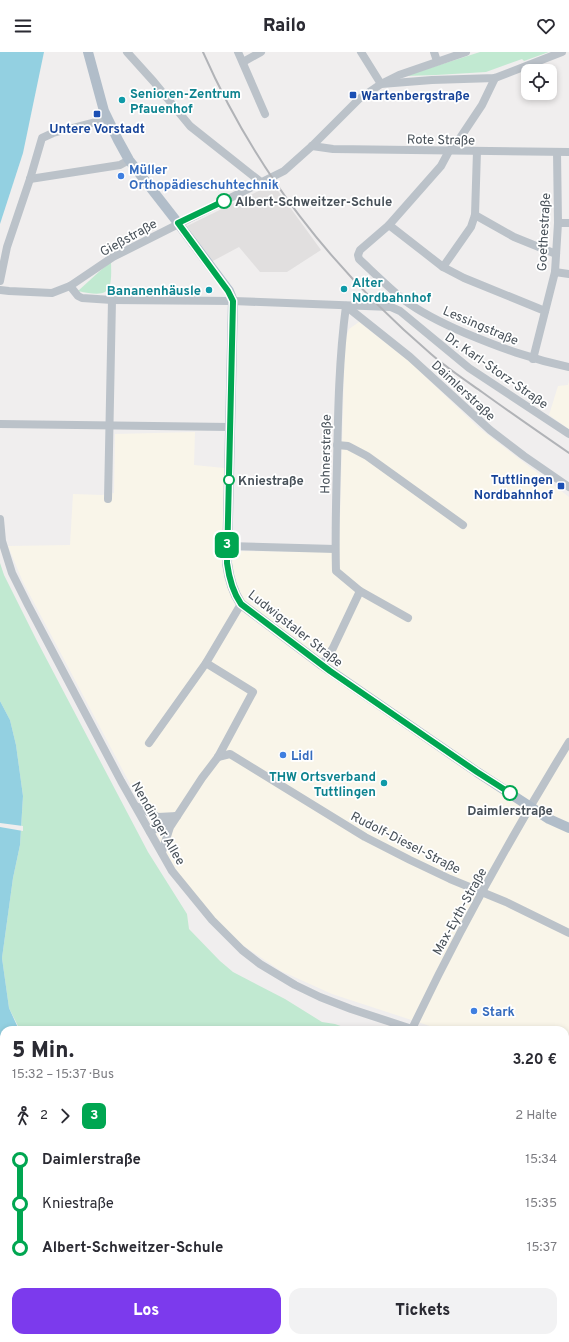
<!DOCTYPE html>
<html lang="de">
<head>
<meta charset="utf-8">
<style>
  body { margin:0; font-family:Overpass,sans-serif; background:#f2f2f3; color:#2b2b33; height:100vh; display:flex; flex-direction:column; font-size:15px; white-space:nowrap }
  * { box-sizing:border-box; margin:0 }
  p { font-size:13px; color:#7c7c81 }
  .icon { flex:none; width:22px; height:22px; fill:none; stroke:currentColor; stroke-width:2; stroke-linecap:round; stroke-linejoin:round }
  .map { position:relative; flex:1; overflow:hidden }
  .panel { position:absolute; left:0px; top:974px; width:569px; height:316px; display:flex; flex-direction:column; background:#fff; border-radius:12px 12px 0 0; box-shadow:0 2px 6px #0003 }
  .panel>* { flex:none }
  .badge { padding:0 8px; border-radius:6px; font-size:14px; line-height:26px }
  .fabs { position:absolute; left:521px; top:12px; display:grid; gap:8px }
  .fabs a { display:grid; place-items:center; width:36px; height:36px; border-radius:8px; background:#fff; box-shadow:0 2px 6px #0003; font-size:20px }
  .map>.badge { position:absolute; translate:-50% -50%; box-shadow:0 0 0 2px #fff }
  .legs { display:flex; align-items:center; gap:6px; height:44px; padding:0 12px; font-size:13px }
  .legs p { margin-inline-start:auto }
  .head { display:flex; align-items:center; justify-content:space-between; height:68px; padding:0 12px }
  h1 { font-size:22px; font-weight:800; line-height:30px }
  .action { display:flex; gap:8px; margin-top:auto; padding:8px 12px }
  .action a { flex:1; height:46px; border-radius:12px; background:#7c3aed; color:#fff; font-size:16px; font-weight:800; line-height:46px; text-align:center }
  .action a+a { background:#f2f2f3; color:#2b2b33 }
  ul { padding:0 12px; list-style:none }
  li { display:flex; align-items:center; gap:14px; height:44px; font-size:15px }
  li i { display:grid; place-items:center; width:6px; height:100%; margin:0 5px; background:currentColor }
  li i::after { content:''; width:10px; height:10px; margin:-5px; border:3px solid; border-radius:50%; background:#fff }
  li p { margin-inline-start:auto }
  li:first-child i { background:linear-gradient(#0000 50%,currentColor 0) }
  li:last-child i { background:linear-gradient(currentColor 50%,#0000 0) }
  header { display:flex; justify-content:space-between; align-items:center; height:52px; padding:0 12px; background:#fff; font-size:18px; font-weight:800 }
  .map>svg:first-child { display:block }
</style>
</head>
<body>
<header><svg class="icon" aria-label="menu" viewBox="0 0 24 24"><path d="M4 6h16M4 12h16M4 18h16"/></svg>Railo<svg class="icon" aria-label="heart" viewBox="0 0 24 24"><path d="M12 20l-8-8c-3-5 5-10 8-4 3-6 11-1 8 4z"/></svg></header>
<div class="map">
<svg width="569" height="1290" viewBox="0 0 569 1290">
  <rect width="100%" height="100%" fill="#f0eeee"/>
  <!-- commercial -->
  <g fill="#f9f5e9">
    <path d="M 359,270 L 411,311 L 479,376 L 569,445 L 569,1020 L 565,1019 L 565,978 L 442,978 L 332,942 L 281,919 L 232,886 L 196,846 L 172,811 L 23,530 L 8,494 L 70,493 L 73,442 L 102,443 L 114,441 L 115,382 L 195,380 L 194,413 L 224,416 L 223,499 L 339,500 L 345,288 L 349,277 Z"/>
    <path d="M 569,329 L 569,377 L 549,363 L 558,334 L 568,333 Z"/>
  </g>
  <!-- education -->
  <path fill="#e1dfdf" d="M 273,132 L 321,198 L 287,220 L 260,220 L 239,195 L 211,210 L 187,174 Z"/>
  <!-- green -->
  <g fill="#c1e9d1">
    <path d="M 480,0 L 549,0 L 524,9 L 522,7 L 486,20 L 436,23 L 405,24 Z"/>
    <path d="M 111,210 C 112,240 110,246 78,239 L 101,218 Z"/>
    <path d="M 0,511 L 4,523 L 37,589 L 148,800 L 187,862 L 189,877 L 220,909 L 233,920 L 285,947 L 322,970 L 335,972 L 352,978 L 20,978 L 9,956 L 2,906 L 13,826 L 20,793 L 23,744 L 16,693 L 10,668 L 0,649 Z"/>
    <path d="M 0,1012 L 4,1013 L 4,1286 L 565,1286 L 565,1163 L 569,1165 L 569,1290 L 0,1290 Z"/>
    <path d="M 565,1045 L 569,1046 L 569,1127 L 565,1125 Z"/>
  </g>
  <!-- water -->
  <g fill="#93d0e1">
    <path d="M 0,0 L 44,0 L 23,101 L 0,172 Z"/>
    <path d="M 0,649 L 10,668 L 16,693 L 23,744 L 20,793 L 13,826 L 2,906 L 9,956 L 19,978 L 4,978 L 4,1006 L 0,1002 Z"/>
    <path d="M 565,1125 L 569,1127 L 569,1159 L 565,1157 Z"/>
  </g>
  <!-- pier -->
  <path fill="#f0eeee" d="M 0,771 L 23,774 L 23,779 L 0,775 Z"/>
  <g fill="none" stroke-linecap="round" stroke-linejoin="round">
    <!-- minor -->
    <g stroke="#bbc2c9" stroke-width="8">
      <path d="M 127,0 L 154,30 L 190,74 L 262,131"/>
      <path d="M 238,0 L 265,62"/>
      <path d="M 361,0 L 381,32 L 432,28 L 495,26 L 562,0"/>
      <path d="M 434,0 L 437,9"/>
      <path d="M 243,10 L 261,0"/>
      <path d="M 495,26 L 482,53 L 460,86 L 449,99 L 441,114 L 389,173 L 360,198 L 358,203 L 359,207 C 374,221 388,235 404,248 C 423,262 444,272 465,281 C 501,296 531,307 569,315"/>
      <path d="M 312,94 L 333,97 L 569,100"/>
      <path d="M 30,127 L 120,113 L 129,108"/>
      <path d="M 475,163 L 514,185 L 556,202"/>
      <path d="M 558,171 L 569,171"/>
      <path d="M 389,173 L 443,215 L 464,226 L 545,259"/>
      <path d="M 443,215 L 471,175 L 475,163 L 477,99"/>
      <path d="M 555,220 L 569,222"/>
      <path d="M 0,229 L 7,195 L 30,127 L 42,86 L 53,81 L 107,67"/>
      <path d="M 70,234 L 78,244 L 82,246 L 112,248 L 233,249 L 391,255 L 400,259 L 469,316 L 569,382"/>
      <path d="M 0,238 L 9,239 L 52,241 L 70,234 L 113,205 L 284,119 L 312,94 L 359,47 L 381,32 L 399,23 L 466,0"/>
      <path d="M 346,254 C 339,306 338,359 337,412 C 336,448 335,483 336,519 L 360,539"/>
      <path d="M 346,254 L 410,305 L 490,378 L 524,404 L 569,435"/>
      <path d="M 533,307 L 555,220 L 558,171 L 557,100"/>
      <path d="M 0,372 L 230,375"/>
      <path d="M 337,393 L 348,394 L 367,404 L 463,473"/>
      <path d="M 108,447 L 112,248"/>
      <path d="M 0,467 L 2,489 L 12,521 L 28,553 L 121,729 L 172,819 L 212,868 L 242,898 L 260,912 L 295,933 L 320,945 L 351,957 L 415,978"/>
      <path d="M 227,494 L 335,497"/>
      <path d="M 322,613 L 333,596 L 360,539 L 408,566"/>
      <path d="M 149,691 L 206,611 L 241,552"/>
      <path d="M 218,705 L 230,702 L 365,785 L 410,808 L 450,827 L 506,850 L 569,881"/>
      <path d="M 138,755 L 158,765 L 177,764"/>
      <path d="M 150,780 L 176,764"/>
      <path d="M 162,800 L 170,775 L 202,726 L 218,705 L 253,640 L 206,611"/>
      <path d="M 412,977 C 459,878 512,783 569,690"/>
      <path d="M 565,1026 L 569,1027"/>
    </g>
    <!-- major -->
    <path stroke="#b1bdc9" stroke-width="10" d="M 88,0 L 104,59 L 118,88 L 129,108 L 178,171 L 229,239 L 233,249 L 227,511 C 229,526 232,539 241,552 L 322,613 L 477,720 L 549,767 L 569,776"/>
    <!-- rail -->
    <path stroke="#b1b3b7" stroke-width="2" d="M 203,0 C 256,120 332,217 431,302 C 447,316 465,328 482,340 C 511,361 540,381 569,401"/>
  </g>
  <g fill="none" stroke-linecap="round" stroke-linejoin="round">
    <defs>
      <path id="line-1" d="M 224,149 L 178,171 L 228,239 L 233,249 L 227,511 C 229,526 232,539 241,552 L 330,619 L 477,720 L 510,741"/>
    </defs>
    <!-- line-1 casing -->
    <use href="#line-1" stroke="#fff" stroke-width="9"/>
    <!-- line-1 -->
    <use href="#line-1" stroke="#00a651" stroke-width="6"/>
  </g>
  <!-- markers -->
  <g fill="#1a4fb4" stroke="#fff" stroke-width="1.5">
    <rect x="349" y="39" width="8" height="8" rx="2"/>
    <rect x="93" y="58" width="8" height="8" rx="2"/>
    <rect x="557" y="430" width="8" height="8" rx="2"/>
  </g>
  <g fill="#0f9aa8" stroke="#fff" stroke-width="1.5">
    <circle cx="122" cy="48" r="4"/>
    <circle cx="344" cy="237" r="4"/>
    <circle cx="209" cy="238" r="4"/>
    <circle cx="384" cy="731" r="4"/>
  </g>
  <g fill="#3f7fe0" stroke="#fff" stroke-width="1.5">
    <circle cx="121" cy="124" r="4"/>
    <circle cx="283" cy="703" r="4"/>
    <circle cx="474" cy="959" r="4"/>
  </g>
  <g fill="#fff" stroke="#00a651" stroke-width="2">
    <circle cx="224" cy="149" r="7"/>
    <circle cx="229" cy="428" r="5"/>
    <circle cx="510" cy="741" r="7"/>
  </g>
  <g text-anchor="middle" stroke-width="3.5" stroke-linejoin="round" paint-order="stroke">
    <!-- culture labels -->
    <g font-size="13" font-weight="bold" fill="#0d838f" stroke="#fff" text-anchor="start">
      <text x="130" y="46">Senioren-Zentrum<tspan x="130" dy="15">Pfauenhof</tspan></text>
      <text x="352" y="235">Alter<tspan x="352" dy="15">Nordbahnhof</tspan></text>
      <text x="201" y="243" text-anchor="end">Bananenhäusle</text>
      <text x="376" y="729" text-anchor="end">THW Ortsverband<tspan x="376" dy="15">Tuttlingen</tspan></text>
    </g>
    <!-- transit labels -->
    <g font-size="13" font-weight="bold" fill="#164399" stroke="#fff" text-anchor="start">
      <text x="361" y="48">Wartenbergstraße</text>
      <text x="97" y="81" text-anchor="middle">Untere Vorstadt</text>
      <text x="553" y="432" text-anchor="end">Tuttlingen<tspan x="553" dy="15">Nordbahnhof</tspan></text>
    </g>
    <!-- street labels -->
    <g font-size="13" fill="#485159" stroke="#fff">
      <text transform="translate(441 87) rotate(1)" y="5">Rote Straße</text>
      <text transform="translate(543 180) rotate(-87)" y="5">Goethestraße</text>
      <text transform="translate(128 185) rotate(-29)" y="5">Gießstraße</text>
      <text transform="translate(481 273) rotate(23)" y="5">Lessingstraße</text>
      <text transform="translate(497 318) rotate(35)" y="5">Dr. Karl-Storz-Straße</text>
      <text transform="translate(464 338) rotate(43)" y="5">Daimlerstraße</text>
      <text transform="translate(325 402) rotate(-89)" y="5">Hohnerstraße</text>
      <text transform="translate(296 576) rotate(38)" y="5">Ludwigstaler Straße</text>
      <text transform="translate(159 771) rotate(60)" y="5">Nendinger Allee</text>
      <text transform="translate(406 790) rotate(27)" y="5">Rudolf-Diesel-Straße</text>
      <text transform="translate(459 859) rotate(-61)" y="5">Max-Eyth-Straße</text>
    </g>
    <!-- shop labels -->
    <g font-size="13" font-weight="bold" fill="#366cbe" stroke="#fff" text-anchor="start">
      <text x="129" y="122">Müller<tspan x="129" dy="15">Orthopädieschuhtechnik</tspan></text>
      <text x="291" y="708">Lidl</text>
      <text x="482" y="964">Stark</text>
    </g>
    <!-- stop labels -->
    <g font-size="13" font-weight="bold" fill="#485159" stroke="#fff" text-anchor="start">
      <text x="235" y="154">Albert-Schweitzer-Schule</text>
      <text x="238" y="433">Kniestraße</text>
      <text x="510" y="763" text-anchor="middle">Daimlerstraße</text>
    </g>
  </g>
</svg>
<div class="fabs">
<a><svg class="icon" aria-label="locate" viewBox="0 0 24 24"><circle cx="12" cy="12" r="6"/><path d="M12 2v4M12 18v4M2 12h4M18 12h4"/></svg></a>
</div>
<b class="badge" style="left:227px;top:493px;background:#00a651;color:#fff">3</b>
<section class="panel">
<div class="head"><div><h1>5 Min.</h1><p>15:32 – 15:37 · Bus</p></div><b>3.20 €</b></div>
<div class="legs"><svg class="icon" aria-label="walk" viewBox="0 0 24 24"><circle cx="13" cy="4" r="2"/><path d="M13 8l-2 6 4 7M11 14l-3 7M7 12l3-4h3l4 4"/></svg>2<svg class="icon" aria-label="forward" viewBox="0 0 24 24"><path d="M9 5l7 7-7 7"/></svg><b class="badge" style="background:#00a651;color:#fff">3</b><p>2 Halte</p></div>
<ul>
<li><i style="color:#00a651"></i><b>Daimlerstraße</b><p>15:34</p></li>
<li><i style="color:#00a651"></i><span>Kniestraße</span><p>15:35</p></li>
<li><i style="color:#00a651"></i><b>Albert-Schweitzer-Schule</b><p>15:37</p></li>
</ul>
<div class="action"><a>Los</a><a>Tickets</a></div>
</section>
</div>
</body>
</html>
